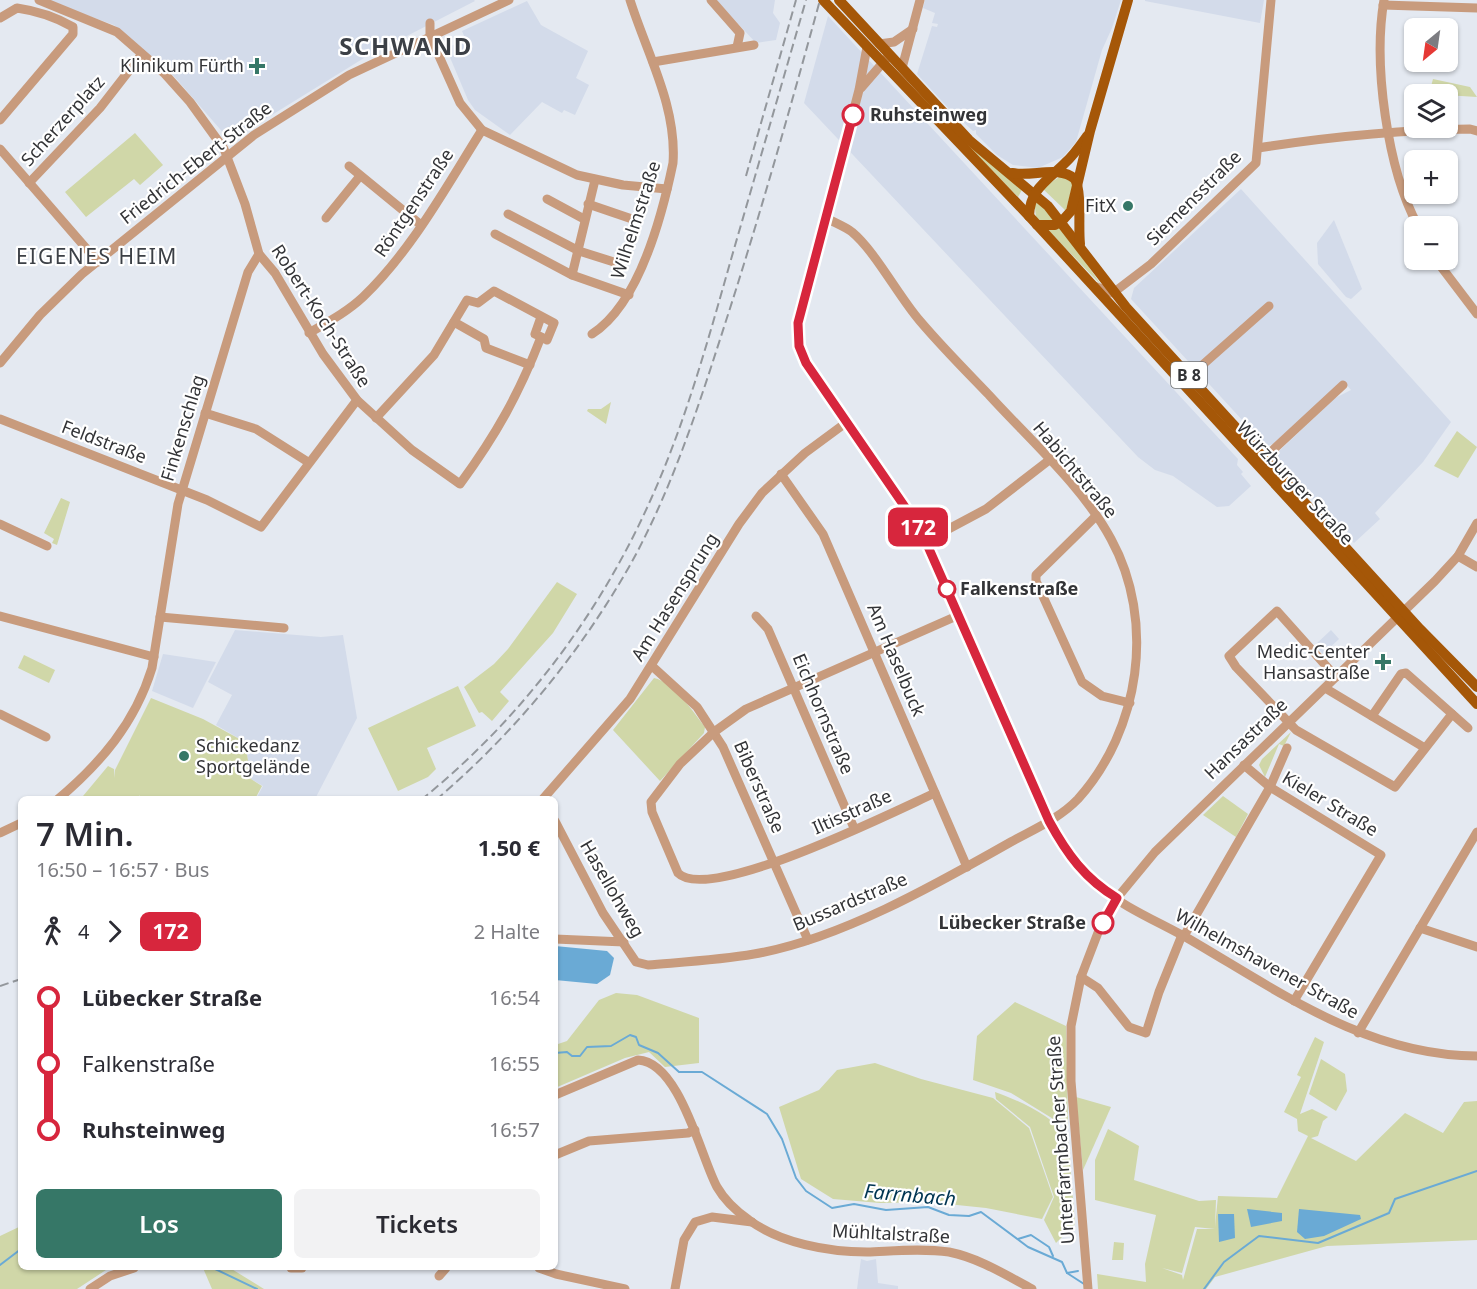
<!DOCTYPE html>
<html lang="de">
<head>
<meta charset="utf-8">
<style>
  body { margin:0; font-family:"Noto Sans",sans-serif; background:#f2f2f3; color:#2b2b33; height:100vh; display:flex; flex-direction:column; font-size:22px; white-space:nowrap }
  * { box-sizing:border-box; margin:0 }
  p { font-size:20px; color:#7c7c81 }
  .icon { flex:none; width:33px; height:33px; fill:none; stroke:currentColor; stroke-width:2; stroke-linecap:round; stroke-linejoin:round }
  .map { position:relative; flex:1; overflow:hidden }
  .details { position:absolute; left:18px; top:796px; width:540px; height:474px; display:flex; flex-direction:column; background:#fff; border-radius:9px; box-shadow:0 2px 4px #0004 }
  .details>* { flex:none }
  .badge { padding:0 12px; border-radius:9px; font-size:21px; line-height:39px }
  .needle { width:39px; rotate:209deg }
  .buttons { position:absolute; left:1404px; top:18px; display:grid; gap:12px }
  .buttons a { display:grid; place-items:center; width:54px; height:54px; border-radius:9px; background:#fff; box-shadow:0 2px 4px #0004; font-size:30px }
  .map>.badge { position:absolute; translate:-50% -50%; box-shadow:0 0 0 3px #fff }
  .legs { display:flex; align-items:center; gap:9px; height:66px; padding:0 18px; font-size:20px }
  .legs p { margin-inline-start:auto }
  .headline { display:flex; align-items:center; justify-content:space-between; height:102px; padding:0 18px }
  h1 { font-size:33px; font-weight:600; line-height:45px }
  .cta { display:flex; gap:12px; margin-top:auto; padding:12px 18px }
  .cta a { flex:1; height:69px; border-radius:9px; background:#367767; color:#fff; font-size:24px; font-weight:600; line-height:69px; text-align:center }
  .cta a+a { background:#f2f2f3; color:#2b2b33 }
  ul { padding:0 18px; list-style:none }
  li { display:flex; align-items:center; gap:21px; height:66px; font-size:22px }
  li i { display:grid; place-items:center; width:9px; height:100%; margin:0 8px; background:currentColor }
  li i::after { content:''; width:15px; height:15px; margin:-8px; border:4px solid; border-radius:50%; background:#fff }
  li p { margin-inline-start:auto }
  li:first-child i { background:linear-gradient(#0000 50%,currentColor 0) }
  li:last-child i { background:linear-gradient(currentColor 50%,#0000 0) }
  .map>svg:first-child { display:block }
</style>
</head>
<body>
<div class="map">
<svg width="1477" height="1289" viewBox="0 0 1477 1289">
  <rect width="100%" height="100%" fill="#e4e9f1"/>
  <!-- built -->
  <g fill="#d3dbea">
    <path d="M 44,0 L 474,0 L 475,1 L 364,58 L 233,139 L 226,136 L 172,74 L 114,25 Z"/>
    <path d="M 716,0 L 775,0 L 773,13 L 780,23 L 776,40 L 756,43 Z"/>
    <path d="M 925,0 L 1121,0 L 1112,28 L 1102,50 L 1076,142 L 1063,157 L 1038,168 L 1013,165 L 997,155 L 976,134 L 976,130 L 973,131 L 951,111 L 917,74 L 932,26 L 937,27 L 938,24 L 932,23 L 935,13 L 923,8 Z"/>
    <path d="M 1264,0 L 1260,23 L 1145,1 L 1145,0 Z"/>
    <path d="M 527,1 L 541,25 L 588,51 L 576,78 L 589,85 L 575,115 L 564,110 L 562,113 L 542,102 L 510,135 L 475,110 L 468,100 L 446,48 L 466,40 L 462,31 Z"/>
    <path d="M 828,16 L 1238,459 L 1237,465 L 1243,472 L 1241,474 L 1251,486 L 1229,506 L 1217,507 L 1173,476 L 1155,470 L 1138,457 L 804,103 Z"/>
    <path d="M 1241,189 L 1451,422 L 1423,462 L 1375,513 L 1380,519 L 1354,543 L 1277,459 L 1276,454 L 1335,398 L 1351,390 L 1344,382 L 1273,444 L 1266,446 L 1131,299 L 1134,288 Z"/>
    <path d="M 1334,220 L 1362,289 L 1351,299 L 1346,297 L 1318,264 L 1317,243 Z"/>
    <path d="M 235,630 L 321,637 L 343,635 L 357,718 L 315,799 L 256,799 L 263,786 L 251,779 L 245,742 L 216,725 L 232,695 L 208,682 Z"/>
    <path d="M 1331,630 L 1339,639 L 1323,654 L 1315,645 Z"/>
    <path d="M 163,654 L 216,662 L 193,708 L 152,691 Z"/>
    <path d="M 861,1259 L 867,1261 L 876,1259 L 878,1283 L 898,1286 L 898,1289 L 857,1289 Z"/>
  </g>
  <!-- green -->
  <g fill="#d0d7a8" fill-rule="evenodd">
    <path d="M 1433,79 L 1470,87 L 1477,97 L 1429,94 Z"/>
    <path d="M 915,91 L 1023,188 L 1018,197 Z"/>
    <path d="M 135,133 L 163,165 L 140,185 L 134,179 L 86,217 L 65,192 Z"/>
    <path d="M 1061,176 L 1073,183 L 1066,211 L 1042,188 Z"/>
    <path d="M 1034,199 L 1056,220 L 1042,222 L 1036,217 Z"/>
    <path d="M 1061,227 L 1102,286 L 1048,230 Z"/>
    <path d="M 611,402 L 606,424 L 587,411 L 588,409 L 601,409 Z"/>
    <path d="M 1457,431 L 1477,447 L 1458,478 L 1434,466 Z"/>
    <path d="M 61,498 L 70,502 L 57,545 L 52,543 L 54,539 L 44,533 Z"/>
    <path d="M 557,582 L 577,594 L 553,633 L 500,692 L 509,701 L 492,721 L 482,712 L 479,713 L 464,687 L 494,664 L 508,649 Z"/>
    <path d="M 24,655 L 55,670 L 49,683 L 18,668 Z"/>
    <path d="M 654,678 C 674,682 693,712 705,727 L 704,733 L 660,781 L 613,730 Z"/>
    <path d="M 458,686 L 476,726 L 427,748 L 436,769 L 428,777 L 398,791 L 368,728 Z"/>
    <path d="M 151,698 L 203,719 L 245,742 L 251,779 L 262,786 L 255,799 L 139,799 L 140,795 L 137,799 L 86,799 L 83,796 L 108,766 L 114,769 L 115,778 L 115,770 Z"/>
    <path d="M 1291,732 L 1284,746 L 1279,744 L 1265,777 L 1259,765 L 1262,759 Z"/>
    <path d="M 1223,796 L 1248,814 L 1236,837 L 1203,815 Z"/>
    <path d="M 616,993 L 637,995 L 699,1018 L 699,1063 L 665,1067 L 649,1052 L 625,1058 L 555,1088 L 555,1045 L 567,1041 L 599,1000 Z"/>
    <path d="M 1015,1002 L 1066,1026 L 1068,1124 L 1063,1125 L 1011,1093 L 973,1080 L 977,1036 Z"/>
    <path d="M 1315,1037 L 1324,1042 L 1300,1114 L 1312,1109 L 1328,1117 L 1323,1121 L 1318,1136 L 1311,1138 L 1356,1161 L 1405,1113 L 1443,1133 L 1464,1102 L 1477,1101 L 1477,1240 L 1327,1246 L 1215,1277 L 1206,1289 L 1098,1289 L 1097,1274 L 1146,1282 L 1145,1264 L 1156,1215 L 1095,1200 L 1095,1160 L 1108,1129 L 1139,1146 L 1134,1180 L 1199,1201 L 1216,1200 L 1215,1227 L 1218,1196 L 1277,1198 L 1308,1136 L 1298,1131 L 1297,1119 L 1284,1112 L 1301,1077 L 1297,1075 ZM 1195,1227 L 1215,1229 L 1197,1229 L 1183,1280 L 1182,1275 L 1162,1268 L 1182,1273 Z"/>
    <path d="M 1321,1059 L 1345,1074 L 1347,1091 L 1336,1111 L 1309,1094 Z"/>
    <path d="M 875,1063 L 921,1079 L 993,1098 L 1029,1128 L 1053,1197 L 1042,1219 L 986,1208 L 928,1202 L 880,1203 L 833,1199 L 801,1179 L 779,1107 L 819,1090 L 837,1070 Z"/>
    <path d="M 995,1092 C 1020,1101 1054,1116 1068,1139 L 1075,1224 L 1056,1243 L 1044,1220 L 1054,1197 L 1030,1127 L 996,1099 Z"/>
    <path d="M 1076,1097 L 1111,1107 L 1083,1170 Z"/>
    <path d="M 21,1226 L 21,1268 L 109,1268 L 77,1289 L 0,1289 L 0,1236 Z"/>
    <path d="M 1114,1242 L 1124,1243 L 1123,1260 L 1112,1260 Z"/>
    <path d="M 203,1268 L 230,1268 L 264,1289 L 212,1289 Z"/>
  </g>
  <!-- water -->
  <g fill="#6aaad5">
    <path d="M 555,946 L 607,951 L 614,958 L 610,975 L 597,984 L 555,980 Z"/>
    <path d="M 1247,1209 L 1282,1213 L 1282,1221 L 1251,1227 Z"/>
    <path d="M 1299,1209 L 1360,1215 L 1361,1219 L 1324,1236 L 1305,1239 L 1297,1232 Z"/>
    <path d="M 1218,1214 L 1234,1214 L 1235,1238 L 1219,1242 Z"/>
  </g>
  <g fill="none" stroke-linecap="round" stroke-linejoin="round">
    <!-- stream -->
    <g stroke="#6aaad5" stroke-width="2">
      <path d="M 555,1053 L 567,1052 L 572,1056 L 580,1056 L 587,1047 L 611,1046 L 630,1035 L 636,1037 L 639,1045 L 658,1053 L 679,1072 L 702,1072 L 767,1114 L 782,1139 L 796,1178 L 806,1191 L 832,1208 L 854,1204 L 886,1210 L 928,1207 L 949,1215 L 969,1216 L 981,1212 L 1028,1247 L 1062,1262 L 1067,1273 L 1084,1284"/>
      <path d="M 1018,1239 L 1031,1235 L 1049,1247 L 1053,1256"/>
      <path d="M 0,1265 L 21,1249"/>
      <path d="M 213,1268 L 257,1289"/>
      <path d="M 1067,1273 L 1078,1271"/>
      <path d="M 1204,1289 L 1224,1262 L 1259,1236 L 1318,1243 L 1389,1213 L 1395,1199 L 1477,1171"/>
    </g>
    <!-- minor -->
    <g stroke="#c89b7d" stroke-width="9">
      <path d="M 39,0 L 117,32 L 164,73 L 190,102 L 224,149 L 245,204 L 259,254 L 275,273 L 323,354 L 357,400 L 412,450 L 460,484 C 496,435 519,394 541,337 L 535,334 L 541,317"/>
      <path d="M 711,0 L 740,33 L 737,47"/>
      <path d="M 1384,0 C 1373,64 1387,169 1418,226"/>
      <path d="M 1383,5 L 1477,8"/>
      <path d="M 0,18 L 17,8 C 38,11 54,16 73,27 L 73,34 L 0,120"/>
      <path d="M 430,23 L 430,36 L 460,103 L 482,130 L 577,175 L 623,185 L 667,189"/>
      <path d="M 879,44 L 894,42 L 913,29"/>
      <path d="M 867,47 L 859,90 L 798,323 L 799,346 L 806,363 L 905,507 L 926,541 L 1049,821 C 1062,845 1076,869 1098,886 C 1125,908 1159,922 1189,939 C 1280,992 1368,1056 1477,1056"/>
      <path d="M 653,62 L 754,45"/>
      <path d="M 902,68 L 920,0"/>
      <path d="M 861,88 L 887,58"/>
      <path d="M 1258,148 C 1328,137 1399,130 1470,129 L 1477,131"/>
      <path d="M 0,149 L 98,262"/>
      <path d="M 349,166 L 421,225"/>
      <path d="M 29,183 L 100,108 L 142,54"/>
      <path d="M 547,199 L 584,219"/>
      <path d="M 588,204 L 632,219"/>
      <path d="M 508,214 L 579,251 L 617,263"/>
      <path d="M 326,218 L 360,176"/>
      <path d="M 495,234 L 572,275 L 629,295"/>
      <path d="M 1436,260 L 1477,314"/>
      <path d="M 572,275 L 595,180"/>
      <path d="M 1094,286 L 1113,293 L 1151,264 L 1256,163 L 1271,0"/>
      <path d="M 454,322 L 484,339 L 486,348 L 530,365"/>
      <path d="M 309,333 C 328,322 347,312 363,297 C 412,250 446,187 482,130"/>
      <path d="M 592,334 C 639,304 662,216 673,163 C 677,106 647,54 630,0"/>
      <path d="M 0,363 L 40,315 L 82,274 L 254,135 L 349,75 L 509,0"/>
      <path d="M 1190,376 L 1269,306"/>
      <path d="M 205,413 L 256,429 L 308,462"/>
      <path d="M 376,418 L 434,355 L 467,300 L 478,303 L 494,291 L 554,323 L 547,340 L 541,337"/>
      <path d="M 0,419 L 207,500 L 261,527 L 357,400"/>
      <path d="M 1260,462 L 1343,385"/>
      <path d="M 781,474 L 823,534 L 967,867"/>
      <path d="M 1096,516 L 1036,575 L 1036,581 L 1082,682 L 1102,696 L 1130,703"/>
      <path d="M 0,524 L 47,546"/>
      <path d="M 926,541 L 986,509 L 1048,461"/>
      <path d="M 1458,556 L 1477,567"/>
      <path d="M 0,616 L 154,657"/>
      <path d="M 756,616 L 768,629 L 854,828"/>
      <path d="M 160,617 L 284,628"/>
      <path d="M 652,666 L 697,707 L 723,747 L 808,940"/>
      <path d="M 1336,677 L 1277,611 L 1229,656 L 1236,667 L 1296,730 L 1395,787 L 1452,714"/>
      <path d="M 1325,688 L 1425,748"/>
      <path d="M 0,714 L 46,737"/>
      <path d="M 1372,716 L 1401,674 L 1406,673 L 1468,728"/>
      <path d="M 1244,765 L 1270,787 L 1381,855 L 1294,1001"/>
      <path d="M 935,793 C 897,810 708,905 678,873 L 652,812 L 651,802 L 680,764 L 714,732 L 746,709 L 959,615"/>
      <path d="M 57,800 C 101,763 135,723 152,668 L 178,504 L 248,272 L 259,254"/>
      <path d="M 542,800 L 630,699 L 739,524 L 762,493 L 805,453 L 847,422"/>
      <path d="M 555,821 L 603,913 L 636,962 L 648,965 C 683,962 720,960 754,954 C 838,940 935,885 1009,843 C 1032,830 1059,819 1078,799 C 1140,730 1156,621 1111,539 C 1083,487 1029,439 989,395 C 966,371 942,347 920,321 C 899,297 875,251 852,232 C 844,226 835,223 826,218"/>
      <path d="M 0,833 L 21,823"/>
      <path d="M 1420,928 L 1477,947"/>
      <path d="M 1184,936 L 1270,787 L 1287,748"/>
      <path d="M 555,939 L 624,942"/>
      <path d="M 1081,977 L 1098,988 L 1129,1027 L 1146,1033 L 1159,992 L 1182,935"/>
      <path d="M 1358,1033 L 1477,832"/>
      <path d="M 555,1095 L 638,1060 C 680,1062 701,1158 717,1187 C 725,1201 736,1211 749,1220 C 780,1243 828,1252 867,1252 C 894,1251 922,1248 949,1252 C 979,1258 1006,1275 1032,1289"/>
      <path d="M 555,1155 L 589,1141 L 688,1133 L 695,1130"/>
      <path d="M 291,1268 L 302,1268"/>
      <path d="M 539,1268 L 556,1274 L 625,1289"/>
      <path d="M 439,1276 L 446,1268"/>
      <path d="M 90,1289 L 110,1276 L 134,1268"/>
      <path d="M 675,1289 L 684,1240 L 695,1222 L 712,1217 L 752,1222"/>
      <path d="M 1088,1289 L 1071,1081 L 1071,1026 L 1081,977 L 1099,930 L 1117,898 L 1155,852 L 1435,581 L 1458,556 L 1477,523"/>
    </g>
    <!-- major -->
    <g stroke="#a55708" stroke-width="10">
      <path d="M 823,0 L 1029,216 L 1477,704"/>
      <path d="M 839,0 L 969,140 L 1048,206 L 1126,307 L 1420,629 L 1477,687"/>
      <path d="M 1012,173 C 1033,177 1059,165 1075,179 C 1082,193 1078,226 1080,244"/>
      <path d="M 1029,216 C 1030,189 1047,181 1065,163 C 1074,155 1080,146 1087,136"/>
      <path d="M 1037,225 L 1055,225 L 1062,221 L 1071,211 L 1090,131 L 1128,0"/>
    </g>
    <!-- rail -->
    <g stroke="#93979c" stroke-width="2" stroke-dasharray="9 4.5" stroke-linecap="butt">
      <path d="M 746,176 L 796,0"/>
      <path d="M 421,800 C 520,720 599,616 651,499 C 687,419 710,333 734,249 C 758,166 782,83 806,0"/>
      <path d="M 436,800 C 514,733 578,656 629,567 C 671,492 698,408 724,327 C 759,219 790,109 820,0"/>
      <path d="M 0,986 L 21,979"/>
    </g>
  </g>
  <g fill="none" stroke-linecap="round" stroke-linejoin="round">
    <defs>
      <path id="line-1" d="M 853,115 L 798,323 L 799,346 L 806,363 L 905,507 L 926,542 L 1049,821 C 1067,854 1085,879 1117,898 L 1103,923"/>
    </defs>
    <!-- line-1 casing -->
    <use href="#line-1" stroke="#fff" stroke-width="14"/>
    <!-- line-1 -->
    <use href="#line-1" stroke="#d7263d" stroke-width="9"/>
  </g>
  <!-- markers -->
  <g fill="#367767" stroke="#fff" stroke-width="2">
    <path d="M254 57h6v6h6v6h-6v6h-6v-6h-6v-6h6z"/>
    <circle cx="1128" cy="206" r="6"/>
    <path d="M1380 653h6v6h6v6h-6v6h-6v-6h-6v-6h6z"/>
    <circle cx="184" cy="756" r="6"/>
  </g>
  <g fill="#fff" stroke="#d7263d" stroke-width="3">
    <circle cx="853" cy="115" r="10"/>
    <circle cx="947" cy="589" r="8"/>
    <circle cx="1103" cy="923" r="10"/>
  </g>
  <g text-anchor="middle" stroke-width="4.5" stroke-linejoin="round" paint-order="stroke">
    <!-- shield labels -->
    <rect fill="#fff" stroke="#707173" stroke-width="1.5" x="1171" y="362" width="36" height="26" rx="4.5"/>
    <g font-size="16" font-weight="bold" fill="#333437">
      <text x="1189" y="381">B 8</text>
    </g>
    <!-- poi labels -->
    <g font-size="18" fill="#333437" stroke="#fff" text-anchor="end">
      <text x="244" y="72">Klinikum Fürth</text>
      <text x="1116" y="212">FitX</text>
      <text x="1370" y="658">Medic-Center<tspan x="1370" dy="21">Hansastraße</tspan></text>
      <text x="196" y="752" text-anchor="start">Schickedanz<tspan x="196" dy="21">Sportgelände</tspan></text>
    </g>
    <!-- stop labels -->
    <g font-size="18" font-weight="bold" fill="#333437" stroke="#fff" text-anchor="start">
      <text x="870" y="121">Ruhsteinweg</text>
      <text x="960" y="595">Falkenstraße</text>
      <text x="1086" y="929" text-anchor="end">Lübecker Straße</text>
    </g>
    <!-- street labels -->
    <g font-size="18" fill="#333437" stroke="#fff">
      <text transform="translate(63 121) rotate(-48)" y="6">Scherzerplatz</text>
      <text transform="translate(196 163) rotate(-38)" y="6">Friedrich-Ebert-Straße</text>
      <text transform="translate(1194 198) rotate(-45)" y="6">Siemensstraße</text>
      <text transform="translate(414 203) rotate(-56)" y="6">Röntgenstraße</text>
      <text transform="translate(636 220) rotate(-72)" y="6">Wilhelmstraße</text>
      <text transform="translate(321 316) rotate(57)" y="6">Robert-Koch-Straße</text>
      <text transform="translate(183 428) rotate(-73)" y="6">Finkenschlag</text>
      <text transform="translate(104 442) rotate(21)" y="6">Feldstraße</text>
      <text transform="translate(1075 470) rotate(50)" y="6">Habichtstraße</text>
      <text transform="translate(1295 483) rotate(47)" y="6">Würzburger Straße</text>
      <text transform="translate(675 597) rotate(-58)" y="6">Am Hasensprung</text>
      <text transform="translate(896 660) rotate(67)" y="6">Am Haselbuck</text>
      <text transform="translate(823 714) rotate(67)" y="6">Eichhornstraße</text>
      <text transform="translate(1246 739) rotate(-44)" y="6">Hansastraße</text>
      <text transform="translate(759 787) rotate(66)" y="6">Biberstraße</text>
      <text transform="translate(1330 804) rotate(31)" y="6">Kieler Straße</text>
      <text transform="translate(852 812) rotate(-24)" y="6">Iltisstraße</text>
      <text transform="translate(612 889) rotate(60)" y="6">Hasellohweg</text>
      <text transform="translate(850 902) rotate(-23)" y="6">Bussardstraße</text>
      <text transform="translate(1267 964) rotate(29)" y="6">Wilhelmshavener Straße</text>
      <text transform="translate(1061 1140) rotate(-94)" y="6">Unterfarrnbacher Straße</text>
      <text transform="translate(891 1234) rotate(3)" y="6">Mühltalstraße</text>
    </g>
    <!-- water labels -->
    <g font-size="20" font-style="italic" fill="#003552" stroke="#fff">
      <text transform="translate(910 1195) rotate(5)" y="7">Farrnbach</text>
    </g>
    <!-- quarter labels -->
    <g font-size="21" letter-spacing="1.5" fill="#3c4046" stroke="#fff">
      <text x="97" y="264">EIGENES HEIM</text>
    </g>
    <!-- district labels -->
    <g font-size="24" font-weight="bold" letter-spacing="1.5" fill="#3c4046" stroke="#fff">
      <text x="406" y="55">SCHWAND</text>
    </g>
  </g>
</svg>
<div class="buttons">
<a><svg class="needle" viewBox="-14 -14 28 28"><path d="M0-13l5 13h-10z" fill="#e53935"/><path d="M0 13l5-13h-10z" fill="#7c7c81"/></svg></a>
<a><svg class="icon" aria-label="layers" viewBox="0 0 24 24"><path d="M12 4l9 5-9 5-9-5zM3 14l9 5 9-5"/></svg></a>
<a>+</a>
<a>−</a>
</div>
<b class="badge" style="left:918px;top:527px;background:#d7263d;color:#fff">172</b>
<section class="details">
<div class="headline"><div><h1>7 Min.</h1><p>16:50 – 16:57 · Bus</p></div><b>1.50 €</b></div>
<div class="legs"><svg class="icon" aria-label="walk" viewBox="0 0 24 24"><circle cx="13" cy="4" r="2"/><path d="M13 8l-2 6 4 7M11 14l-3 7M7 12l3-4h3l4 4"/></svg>4<svg class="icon" aria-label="forward" viewBox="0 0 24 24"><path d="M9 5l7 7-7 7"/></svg><b class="badge" style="background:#d7263d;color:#fff">172</b><p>2 Halte</p></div>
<ul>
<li><i style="color:#d7263d"></i><b>Lübecker Straße</b><p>16:54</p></li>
<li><i style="color:#d7263d"></i><span>Falkenstraße</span><p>16:55</p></li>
<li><i style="color:#d7263d"></i><b>Ruhsteinweg</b><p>16:57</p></li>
</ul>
<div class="cta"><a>Los</a><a>Tickets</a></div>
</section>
</div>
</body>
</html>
